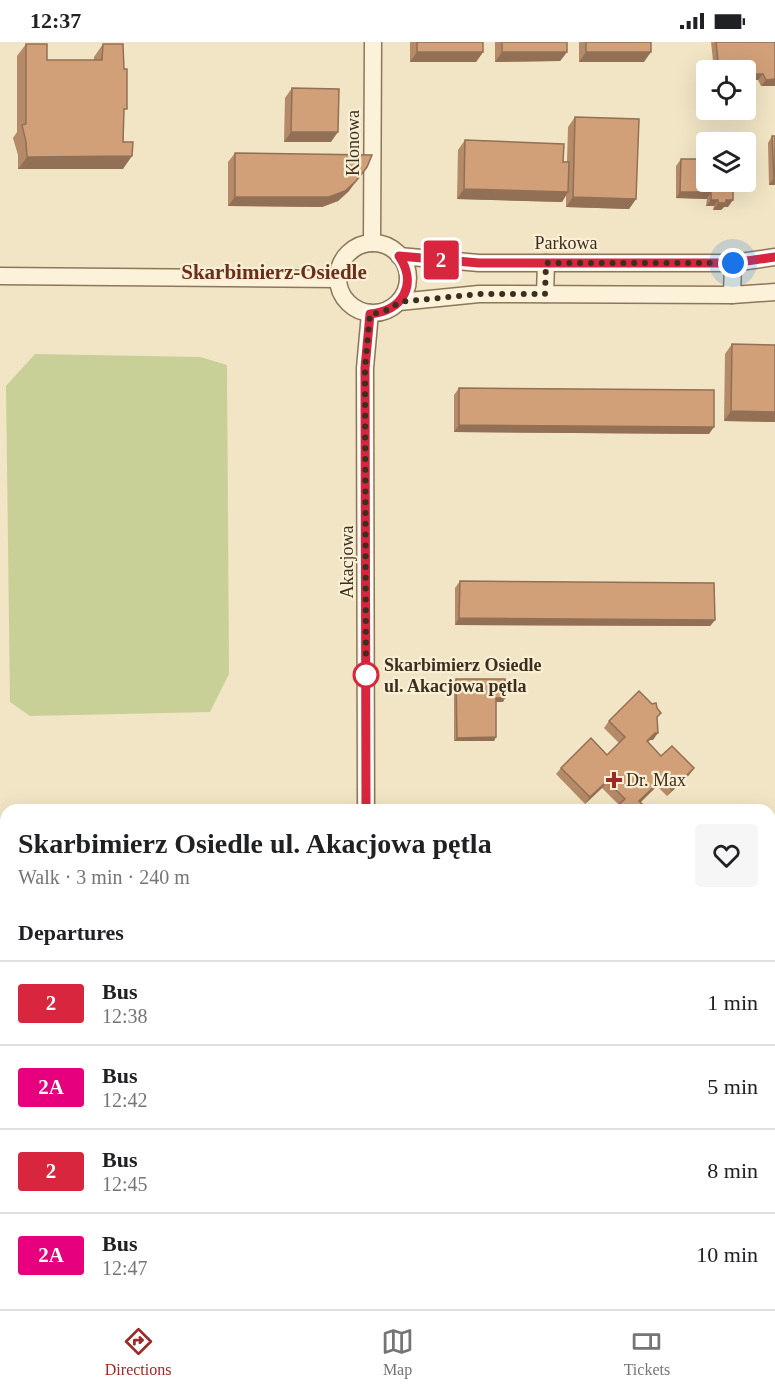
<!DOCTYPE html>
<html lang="en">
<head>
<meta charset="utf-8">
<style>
  body { margin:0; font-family:Georgia,serif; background:#f6f6f6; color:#202124; height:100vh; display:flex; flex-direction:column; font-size:22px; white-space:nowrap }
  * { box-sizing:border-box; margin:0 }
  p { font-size:20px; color:#757577 }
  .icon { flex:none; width:33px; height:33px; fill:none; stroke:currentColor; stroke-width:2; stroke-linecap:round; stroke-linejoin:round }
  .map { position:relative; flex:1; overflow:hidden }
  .sheet { position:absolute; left:0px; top:762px; width:776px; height:506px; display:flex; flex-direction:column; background:#fff; border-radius:18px 18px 0 0; box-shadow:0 6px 24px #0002 }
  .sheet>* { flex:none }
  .badge { padding:0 12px; border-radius:4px; font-size:21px; line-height:39px }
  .buttons { position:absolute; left:696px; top:18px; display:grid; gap:12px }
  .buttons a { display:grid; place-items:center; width:60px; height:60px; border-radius:6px; background:#fff; box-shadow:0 6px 24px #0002; font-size:30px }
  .you { position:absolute; width:30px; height:30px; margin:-15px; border:4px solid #fff; border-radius:50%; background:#1a73e8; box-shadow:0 0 0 9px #1a73e833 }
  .map>.badge { position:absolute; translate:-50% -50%; box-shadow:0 0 0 3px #fff }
  h2 { padding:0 18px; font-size:22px; line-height:54px }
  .round { display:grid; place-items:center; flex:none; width:63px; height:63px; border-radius:6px; background:#f6f6f6 }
  .overview { display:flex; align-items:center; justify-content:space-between; height:102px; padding:0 18px }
  h1 { font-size:28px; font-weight:800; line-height:45px }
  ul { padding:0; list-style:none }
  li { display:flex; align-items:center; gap:18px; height:84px; padding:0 18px; border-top:2px solid #e0e0e0 }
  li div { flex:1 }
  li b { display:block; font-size:22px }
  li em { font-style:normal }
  li .badge { min-width:66px; font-weight:700; text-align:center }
  .status { display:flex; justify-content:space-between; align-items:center; height:42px; padding:0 30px; background:#fff; direction:ltr }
  .status svg { height:16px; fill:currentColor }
  .menu { display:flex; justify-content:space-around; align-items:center; height:84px; border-top:2px solid #e0e0e0; background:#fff; font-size:16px; color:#757577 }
  .menu a { display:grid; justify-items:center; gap:3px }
  .menu .selected { color:#a02826 }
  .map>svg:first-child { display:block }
</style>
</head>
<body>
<div class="status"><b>12:37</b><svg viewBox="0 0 49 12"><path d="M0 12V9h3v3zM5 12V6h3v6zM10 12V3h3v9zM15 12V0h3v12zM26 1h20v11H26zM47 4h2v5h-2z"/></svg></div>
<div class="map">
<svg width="775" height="1267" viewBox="0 0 775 1267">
  <rect width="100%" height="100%" fill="#f1e5c5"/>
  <!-- green -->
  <path fill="#c8d098" d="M 35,312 L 200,315 L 227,323 L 229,632 L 210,670 L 30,674 L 10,660 L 6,344 Z"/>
  <!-- water -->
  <path fill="#a7c4bc" stroke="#6d938b" stroke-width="1.5" d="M 0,812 L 6,812 L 6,1134 L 0,1126 Z"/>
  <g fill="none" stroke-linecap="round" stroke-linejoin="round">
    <defs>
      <g id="minor">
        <path d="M 372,201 L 373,0"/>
        <circle cx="373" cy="236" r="35"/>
        <path d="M 399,214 L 479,221 L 733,221 L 775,215"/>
        <path d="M 0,234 L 338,237"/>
        <path d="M 545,252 L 546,221"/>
        <path d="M 732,253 L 733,221"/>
        <path d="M 399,260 L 479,252 L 732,253 L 775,250"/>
        <path d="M 366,768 L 365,326 L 370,271"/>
        <path d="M 327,1262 L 334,1267"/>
        <path d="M 300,1267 L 305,1262"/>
      </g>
    </defs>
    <!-- minor casing -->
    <use href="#minor" stroke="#8d775a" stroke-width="19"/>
    <!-- minor -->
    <use href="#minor" stroke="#fbf2d9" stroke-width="16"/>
  </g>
  <!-- wall -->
  <g fill="#b48a68">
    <path d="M 410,0 L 483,0 L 483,10 L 476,20 L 410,20 Z"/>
    <path d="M 495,0 L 567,0 L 567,10 L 560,19 L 495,20 Z"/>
    <path d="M 579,0 L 651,0 L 644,20 L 579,20 Z"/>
    <path d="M 711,0 L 775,0 L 775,44 L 761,44 L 758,38 L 746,28 L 714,28 Z"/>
    <path d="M 26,2 L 47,18 L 94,18 L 94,15 L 103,2 L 124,71 L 123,127 L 18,127 L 18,113 L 13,96 L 17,90 L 17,14 Z"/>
    <path d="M 292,46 L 331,100 L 284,100 L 285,56 Z"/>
    <path d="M 705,52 L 737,69 L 732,76 L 701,76 L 701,59 Z"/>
    <path d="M 575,75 L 636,157 L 629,167 L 566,165 L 566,153 L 562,160 L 457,157 L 458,108 L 465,98 L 567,120 L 568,85 Z"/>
    <path d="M 772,94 L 775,143 L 769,143 L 768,101 Z"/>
    <path d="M 235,111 L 349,149 L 338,159 L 322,165 L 228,164 L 228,120 Z"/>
    <path d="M 681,117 L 728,165 L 724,165 L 721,168 L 713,168 L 714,164 L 706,164 L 707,157 L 676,156 L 676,124 Z"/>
    <path d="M 732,302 L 775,380 L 724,379 L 725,312 Z"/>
    <path d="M 459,346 L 709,392 L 454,390 L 454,353 Z"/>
    <path d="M 460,539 L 715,578 L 710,584 L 455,583 L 455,546 Z"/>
    <path d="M 456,637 L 503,660 L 496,660 L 496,695 L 494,699 L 454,699 L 454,641 Z"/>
    <path d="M 657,676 L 653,698 L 650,698 L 648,700 L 661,714 L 694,726 L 689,733 L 667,754 L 657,744 L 640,760 L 619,763 L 602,746 L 585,762 L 556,732 L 561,726 L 607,713 L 619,701 L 604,686 L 609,679 Z"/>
    <path d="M 774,1229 L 775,1255 L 772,1255 L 772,1232 Z"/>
  </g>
  <!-- shaded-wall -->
  <g fill="#927055">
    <path d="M 417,10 L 483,10 L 476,20 L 410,20 Z"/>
    <path d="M 502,10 L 567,10 L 560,19 L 495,20 Z"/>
    <path d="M 586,10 L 651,10 L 644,20 L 579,20 Z"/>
    <path d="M 746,32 L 763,32 L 758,38 L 746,38 Z"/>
    <path d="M 775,37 L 775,44 L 761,44 L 766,38 Z"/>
    <path d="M 705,69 L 737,69 L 732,76 L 701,76 Z"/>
    <path d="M 291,90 L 338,90 L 331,100 L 284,100 Z"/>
    <path d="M 746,113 L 753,113 L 750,117 L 746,117 Z"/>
    <path d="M 132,114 L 123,127 L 18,127 L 27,115 Z"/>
    <path d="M 367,125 L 349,149 L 338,159 L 322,165 L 228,164 L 235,155 Z"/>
    <path d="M 774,136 L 775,136 L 775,143 L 769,143 Z"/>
    <path d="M 464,147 L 568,150 L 562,160 L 457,157 Z"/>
    <path d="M 680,150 L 711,150 L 707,157 L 676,156 Z"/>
    <path d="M 573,155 L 636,157 L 629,167 L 566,165 Z"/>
    <path d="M 711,158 L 718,158 L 714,164 L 706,164 Z"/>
    <path d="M 726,158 L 733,158 L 728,165 L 724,165 L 721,168 L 713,168 L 718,161 Z"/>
    <path d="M 731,369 L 775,370 L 775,380 L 724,379 Z"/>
    <path d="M 459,383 L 714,385 L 709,392 L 454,390 Z"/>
    <path d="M 459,576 L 715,578 L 710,584 L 455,583 Z"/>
    <path d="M 496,656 L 505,656 L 503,660 L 493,660 Z"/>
    <path d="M 655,691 L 658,691 L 653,698 L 650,698 L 642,705 L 647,699 Z"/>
    <path d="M 496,695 L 494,699 L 454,699 L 457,696 Z"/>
    <path d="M 694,726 L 689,733 L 667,754 L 672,748 Z"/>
    <path d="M 662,737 L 657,744 L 635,766 L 639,759 Z"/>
    <path d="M 607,739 L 602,746 L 585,762 L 590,755 Z"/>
  </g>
  <!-- building -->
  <g fill="#d1a079" stroke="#927055" stroke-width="1.5">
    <rect x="417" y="0" width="66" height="10"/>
    <rect x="502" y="0" width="65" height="10"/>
    <rect x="586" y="0" width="65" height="10"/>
    <path d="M 716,0 L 775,0 L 775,37 L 766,38 L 763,32 L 746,32 L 746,28 L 719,28 Z"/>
    <path d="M 26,2 L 47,2 L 47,18 L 102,18 L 103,2 L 123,2 L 124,27 L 127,27 L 127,67 L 124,67 L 123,100 L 133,100 L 132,114 L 27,115 L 26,100 L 22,83 L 26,82 Z"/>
    <path d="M 292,46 L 339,47 L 338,90 L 291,90 Z"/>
    <path d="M 705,52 L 706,52 L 706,68 L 737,68 L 737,69 L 705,69 Z"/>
    <path d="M 575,75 L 639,77 L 636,157 L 573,155 Z"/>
    <path d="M 752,93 L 753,113 L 746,113 L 746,100 L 735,100 L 735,94 Z"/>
    <path d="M 772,94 L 775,94 L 775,136 L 774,136 Z"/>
    <path d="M 465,98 L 564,102 L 563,120 L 569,120 L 568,150 L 464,147 Z"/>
    <path d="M 235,111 L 372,113 L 367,125 L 356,139 L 345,149 L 329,155 L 235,155 Z"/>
    <path d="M 681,117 L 706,117 L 706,140 L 733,140 L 733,158 L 726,158 L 726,161 L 718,161 L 718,158 L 711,158 L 711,150 L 680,150 Z"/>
    <path d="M 732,302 L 775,303 L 775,370 L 731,369 Z"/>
    <path d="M 459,346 L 714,348 L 714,385 L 459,383 Z"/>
    <path d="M 460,539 L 714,541 L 715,578 L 459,576 Z"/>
    <path d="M 456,637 L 505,637 L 505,656 L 496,656 L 496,695 L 457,696 Z"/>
    <path d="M 639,649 L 652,662 L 656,661 L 657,666 L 661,671 L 657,675 L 658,691 L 655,691 L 647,699 L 661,714 L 672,704 L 694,726 L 672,748 L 662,737 L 639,759 L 648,768 L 613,768 L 625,757 L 607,739 L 590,755 L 561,726 L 591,696 L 607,713 L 625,695 L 609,679 Z"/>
    <path d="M 774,1229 L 775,1229 L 775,1252 Z"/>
  </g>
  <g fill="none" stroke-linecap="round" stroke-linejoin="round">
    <defs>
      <path id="line" d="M 366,768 L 365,326 L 370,272 C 403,269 418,242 399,214 L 479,221 L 733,221 L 775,215"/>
    </defs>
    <!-- line casing -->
    <use href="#line" stroke="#fff" stroke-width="14"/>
    <!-- line -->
    <use href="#line" stroke="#d7263d" stroke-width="9"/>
    <!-- walk -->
    <path stroke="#3d2e1e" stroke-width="6" stroke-dasharray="0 10.8" d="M 366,633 L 365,326 L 370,272 C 382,271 390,268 399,260 L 479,252 L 545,252 L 546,221 L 733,221"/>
  </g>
  <!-- markers -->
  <circle fill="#fff" stroke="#d7263d" stroke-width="3" cx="366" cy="633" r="12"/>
  <path fill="#a02826" stroke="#f8efd5" stroke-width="2" d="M611 729h6v6h6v6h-6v6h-6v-6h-6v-6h6z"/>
  <g text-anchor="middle" stroke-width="4.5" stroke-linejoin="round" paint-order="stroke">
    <!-- street labels -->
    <g font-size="18" fill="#3d2e1e" stroke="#f8efd5">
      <text transform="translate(353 101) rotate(-90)" y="6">Klonowa</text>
      <text x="566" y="207">Parkowa</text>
      <text transform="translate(347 520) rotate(-90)" y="6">Akacjowa</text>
    </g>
    <!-- stop labels -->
    <g font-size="18" font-weight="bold" fill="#3d2e1e" stroke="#f8efd5" text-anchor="start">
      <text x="384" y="629">Skarbimierz Osiedle<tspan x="384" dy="21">ul. Akacjowa pętla</tspan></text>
    </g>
    <!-- poi labels -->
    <g font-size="18" fill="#3d2e1e" stroke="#f8efd5" text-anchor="start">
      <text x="626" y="744">Dr. Max</text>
    </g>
    <!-- quarter labels -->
    <g font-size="21" font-weight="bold" fill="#6c2e1b" stroke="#f8efd5">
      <text x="274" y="237">Skarbimierz-Osiedle</text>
    </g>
  </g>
</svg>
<div class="buttons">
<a><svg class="icon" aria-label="locate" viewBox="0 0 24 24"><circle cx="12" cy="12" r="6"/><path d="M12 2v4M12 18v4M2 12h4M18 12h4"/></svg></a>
<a><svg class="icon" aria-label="layers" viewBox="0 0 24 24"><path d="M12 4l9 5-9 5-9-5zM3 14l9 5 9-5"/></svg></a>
</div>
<div class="you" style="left:733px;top:221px"></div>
<b class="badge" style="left:441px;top:218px;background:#d7263d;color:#fff">2</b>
<section class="sheet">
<div class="overview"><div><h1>Skarbimierz Osiedle ul. Akacjowa pętla</h1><p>Walk · 3 min · 240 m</p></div><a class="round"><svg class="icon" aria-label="heart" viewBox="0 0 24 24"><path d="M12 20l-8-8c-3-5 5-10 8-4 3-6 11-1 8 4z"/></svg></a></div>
<h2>Departures</h2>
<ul>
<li><span class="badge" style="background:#d7263d;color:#fff">2</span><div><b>Bus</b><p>12:38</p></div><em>1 min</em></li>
<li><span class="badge" style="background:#e6007e;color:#fff">2A</span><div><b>Bus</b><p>12:42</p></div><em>5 min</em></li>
<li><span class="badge" style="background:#d7263d;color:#fff">2</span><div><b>Bus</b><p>12:45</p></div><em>8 min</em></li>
<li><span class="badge" style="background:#e6007e;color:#fff">2A</span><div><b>Bus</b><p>12:47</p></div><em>10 min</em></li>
</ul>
</section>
</div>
<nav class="menu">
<a class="selected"><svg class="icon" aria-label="directions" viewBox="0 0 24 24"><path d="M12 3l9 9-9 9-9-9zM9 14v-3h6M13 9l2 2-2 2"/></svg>Directions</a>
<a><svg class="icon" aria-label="map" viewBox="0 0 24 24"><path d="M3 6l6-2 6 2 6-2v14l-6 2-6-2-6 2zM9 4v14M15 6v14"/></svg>Map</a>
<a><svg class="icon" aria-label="tickets" viewBox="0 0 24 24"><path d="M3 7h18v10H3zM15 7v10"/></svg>Tickets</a>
</nav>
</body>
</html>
